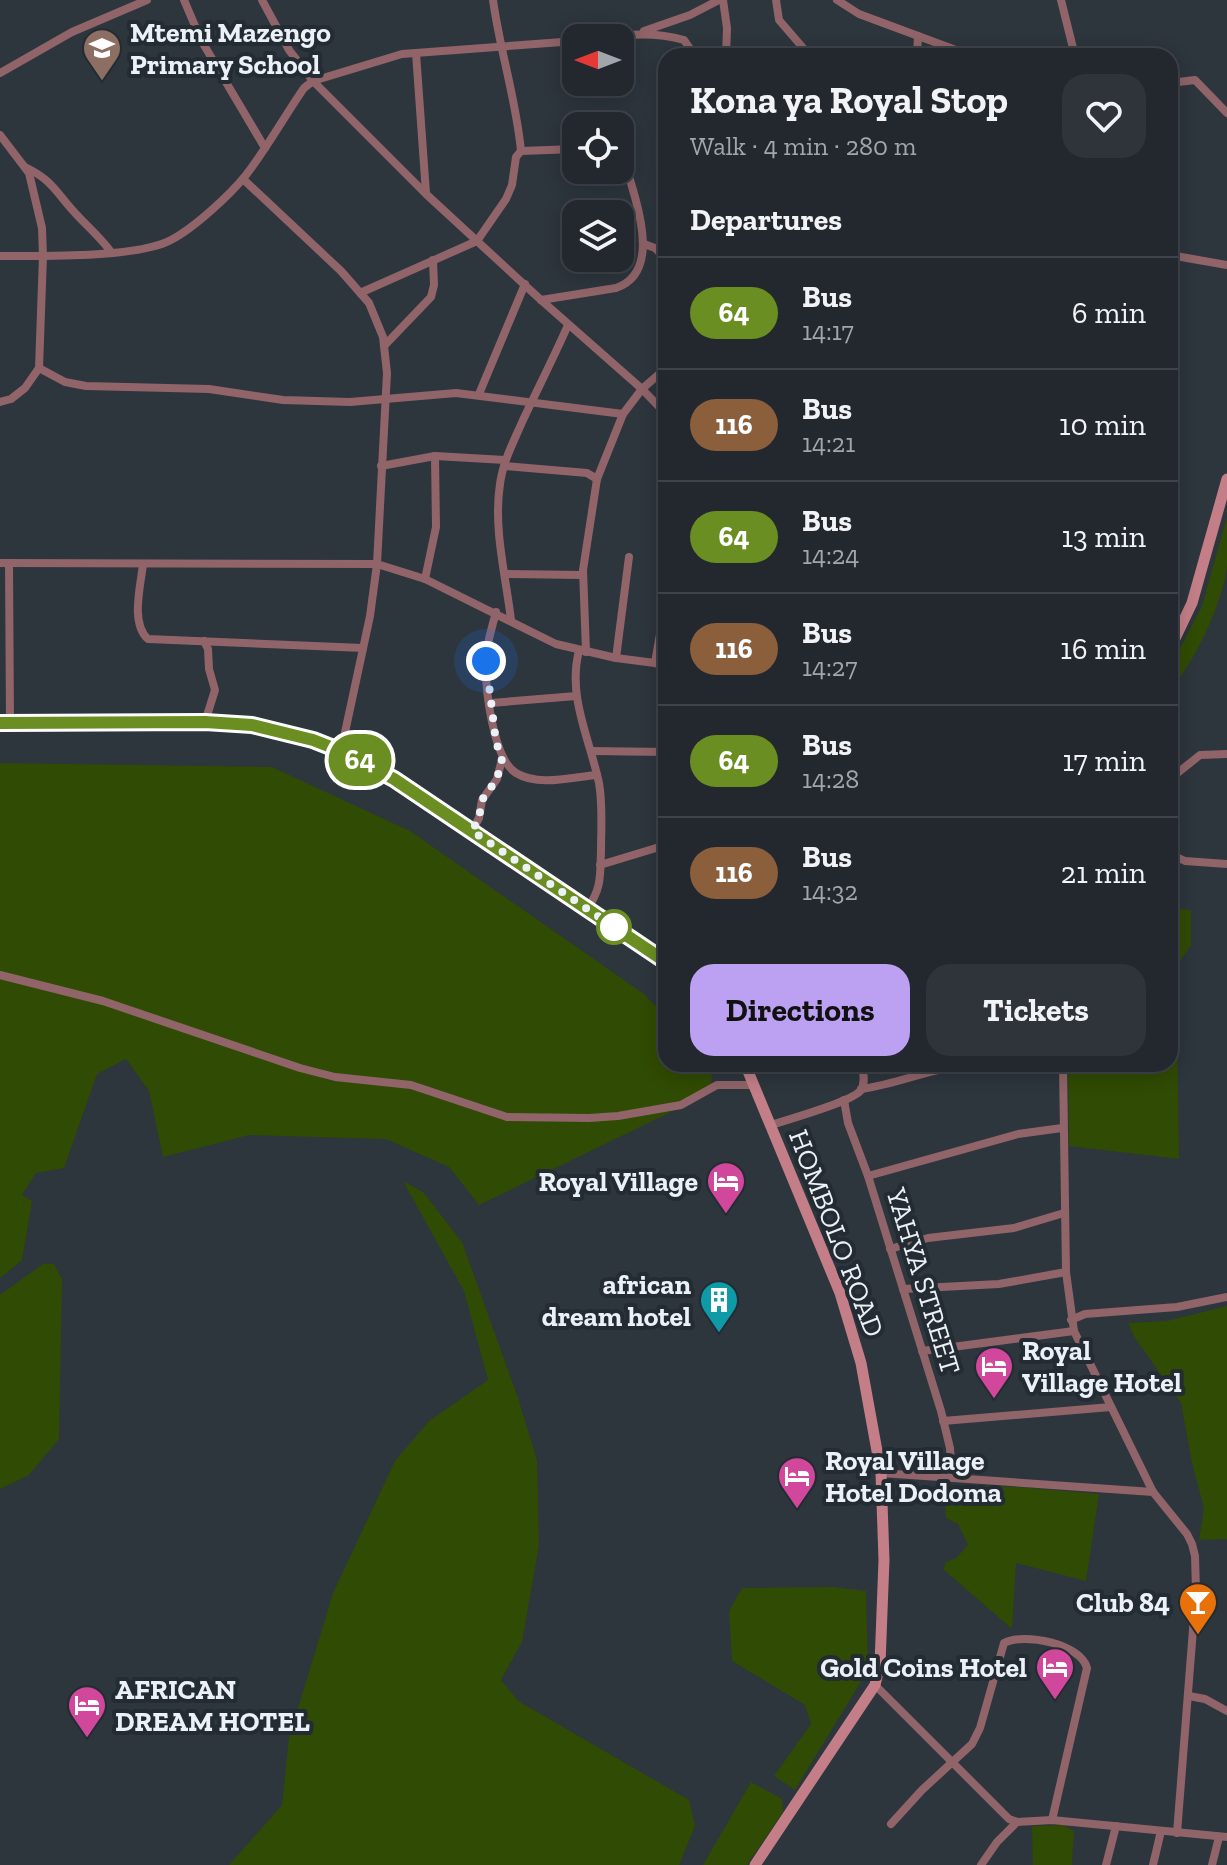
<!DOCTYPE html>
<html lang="en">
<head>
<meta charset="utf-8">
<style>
  body { margin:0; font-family:"Zilla Slab",serif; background:#2e343a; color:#f1f3f6; height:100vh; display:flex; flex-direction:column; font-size:30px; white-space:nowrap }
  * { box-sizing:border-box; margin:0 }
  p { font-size:26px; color:#a2a6aa }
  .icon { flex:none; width:44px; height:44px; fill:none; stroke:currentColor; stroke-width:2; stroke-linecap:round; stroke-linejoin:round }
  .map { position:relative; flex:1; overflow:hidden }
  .side { position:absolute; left:658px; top:48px; width:520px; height:1024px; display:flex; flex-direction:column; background:#22282e; border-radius:24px; box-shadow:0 4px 20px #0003,0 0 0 2px #3f444a }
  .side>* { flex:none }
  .badge { padding:0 16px; border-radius:26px; font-size:28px; line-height:52px }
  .needle { width:52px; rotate:270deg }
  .buttons { position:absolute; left:562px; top:24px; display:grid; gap:16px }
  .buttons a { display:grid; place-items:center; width:72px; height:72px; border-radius:16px; background:#22282e; box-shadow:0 4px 20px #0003,0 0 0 2px #3f444a; font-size:40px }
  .you { position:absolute; width:40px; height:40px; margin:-20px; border:6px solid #fff; border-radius:50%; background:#1a73e8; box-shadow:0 0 0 12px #1a73e833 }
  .map>.badge { position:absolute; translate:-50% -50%; box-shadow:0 0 0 4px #fff }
  h2 { padding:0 32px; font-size:30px; line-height:72px }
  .round { display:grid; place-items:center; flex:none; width:84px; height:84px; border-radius:24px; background:#2e343a }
  .overview { display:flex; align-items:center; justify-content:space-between; height:136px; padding:0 32px }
  h1 { font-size:38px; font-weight:800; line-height:60px }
  .cta { display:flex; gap:16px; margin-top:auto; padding:16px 32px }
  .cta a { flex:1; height:92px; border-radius:24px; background:#bca0f2; color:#111; font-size:32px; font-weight:800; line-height:92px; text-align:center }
  .cta a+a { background:#2e343a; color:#f1f3f6 }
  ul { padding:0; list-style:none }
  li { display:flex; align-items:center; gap:24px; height:112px; padding:0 32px; border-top:2px solid #3f444a }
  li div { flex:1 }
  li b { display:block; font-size:30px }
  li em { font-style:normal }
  li .badge { min-width:88px; font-weight:700; text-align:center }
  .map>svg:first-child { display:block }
</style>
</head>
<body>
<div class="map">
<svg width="1227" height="1865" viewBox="0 0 1227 1865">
  <rect width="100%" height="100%" fill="#2d353d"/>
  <!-- green -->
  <g fill="#304b03">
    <path d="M 1227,517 C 1227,533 1227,551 1227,567 C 1221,607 1196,659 1170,691 L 1170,668 L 1202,606 Z"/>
    <path d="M 0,763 L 272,767 L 410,831 L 644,994 L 666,1017 L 666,1064 L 703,1064 L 712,1075 L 710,1093 L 479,1205 L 449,1167 L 386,1139 L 249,1135 L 163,1157 L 149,1091 L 126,1059 L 97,1074 L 64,1168 L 36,1173 L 22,1195 L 32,1201 L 22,1260 L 0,1278 Z"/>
    <path d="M 1170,908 L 1191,910 L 1191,945 L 1176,967 L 1179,1159 L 1069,1146 L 1068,1064 L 1170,1064 Z"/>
    <path d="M 403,1181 L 423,1192 L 462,1242 L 518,1398 L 537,1460 L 539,1545 L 522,1642 L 501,1680 L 518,1701 L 689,1800 L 695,1826 L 679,1865 L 229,1865 L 282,1805 L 289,1738 L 333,1593 L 395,1461 L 429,1421 L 488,1380 L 464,1291 Z"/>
    <path d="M 43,1264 L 54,1264 L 62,1279 L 59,1439 L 29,1475 L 0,1489 L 0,1295 Z"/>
    <path d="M 1227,1306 L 1227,1539 L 1199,1540 L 1204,1508 L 1192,1463 L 1181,1403 L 1135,1338 L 1128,1323 L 1167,1321 Z"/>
    <path d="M 944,1485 L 1019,1487 L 1099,1494 L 1086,1581 L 1016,1563 L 1012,1629 L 944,1570 L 945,1563 L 956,1558 L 968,1545 L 958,1524 L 946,1518 Z"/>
    <path d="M 833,1587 L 866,1591 L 868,1670 L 795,1790 L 774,1776 L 811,1724 L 805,1705 L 732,1661 L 729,1611 L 742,1588 Z"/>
    <path d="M 751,1782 L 782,1799 L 783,1812 L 747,1865 L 703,1865 Z"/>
    <path d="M 1063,1825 L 1074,1831 L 1072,1865 L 1033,1865 L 1032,1826 Z"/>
  </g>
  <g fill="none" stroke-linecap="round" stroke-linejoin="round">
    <!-- street -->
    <g stroke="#906469" stroke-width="8">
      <path d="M 184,0 L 201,40 L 265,148"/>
      <path d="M 262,0 L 289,50 L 313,81 L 426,194 L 541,300 L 642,389 L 666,414"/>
      <path d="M 493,0 C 500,51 516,99 521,151"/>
      <path d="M 723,0 L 727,28 L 726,56"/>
      <path d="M 776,0 L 779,20 L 810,56"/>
      <path d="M 837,0 L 859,14 L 972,56"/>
      <path d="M 1061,0 L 1075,56"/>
      <path d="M 644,31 L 690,15 L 719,0"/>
      <path d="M 601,38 C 630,34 656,32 684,40 L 695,56"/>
      <path d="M 416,53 L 426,193"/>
      <path d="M 917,56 L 918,36"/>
      <path d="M 1062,56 L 1075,53"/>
      <path d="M 0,73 L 72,32 L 147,0"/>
      <path d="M 1170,83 L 1195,80 L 1227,113"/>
      <path d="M 0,135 L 29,173 L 42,228 L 43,256 L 39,368 L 25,388 L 11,399 L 0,402"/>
      <path d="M 25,167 C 54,181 56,193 76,214 C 88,227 101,238 111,252"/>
      <path d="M 243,179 L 341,271 L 369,303 L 383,337 L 387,373 L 377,564 L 370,616 L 341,751"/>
      <path d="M 644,244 L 655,248 L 666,259"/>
      <path d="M 1170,255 L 1227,265"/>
      <path d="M 0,256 C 41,256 137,258 171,240 C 194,228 230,195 246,175 C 267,148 284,117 304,88 L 313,81 L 402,54 L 576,41"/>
      <path d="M 1170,275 L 1178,256"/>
      <path d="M 360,293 L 477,241 L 506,199 L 512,185 L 516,157 L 521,151 L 576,149"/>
      <path d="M 541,300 L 616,288 C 654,275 643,226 635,197 C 631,184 629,171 620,161"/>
      <path d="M 384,346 L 431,297 L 434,285 L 433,260"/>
      <path d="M 39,368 L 65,382 L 86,386 L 209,389 L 283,400 L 350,402 L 456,393 L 623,414"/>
      <path d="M 479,394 L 525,284"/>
      <path d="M 381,466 L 435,456 L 505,460"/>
      <path d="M 504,466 L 587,473 L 597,479"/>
      <path d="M 0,563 L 377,564 L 425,579 L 556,644 L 616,658 L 655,663 L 666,667"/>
      <path d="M 9,563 L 10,723"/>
      <path d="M 143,564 C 141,584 130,624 148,639 L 363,648"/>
      <path d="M 505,574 L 583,575"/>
      <path d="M 425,579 L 436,527 L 435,456"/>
      <path d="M 496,612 C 492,628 486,644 486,661 C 485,688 493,759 516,773 C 539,787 572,777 597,775"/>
      <path d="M 511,620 C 506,577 493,528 500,484 C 503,461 514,441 523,420 C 538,388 554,357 568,325"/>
      <path d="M 204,641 L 208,649 L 209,669 L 215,690 L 205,722"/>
      <path d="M 579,651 C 567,696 590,740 599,783 C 603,805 601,829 601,851 C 600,876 602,888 587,909"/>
      <path d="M 586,652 L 583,570 L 597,479 L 623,414 L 642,389 L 666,368"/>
      <path d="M 616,658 L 629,557"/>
      <path d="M 655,663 L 666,600"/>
      <path d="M 491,703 L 576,696"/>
      <path d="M 591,751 L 666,752"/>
      <path d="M 1170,779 L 1200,755 L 1227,754"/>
      <path d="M 472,831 L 479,818 L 482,800 L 497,779 L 502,759"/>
      <path d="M 1170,854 L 1185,861 L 1227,864"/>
      <path d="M 600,865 L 666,845"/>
      <path d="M 0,975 L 103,1001 L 300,1068 L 335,1077 L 411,1085 L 507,1117 L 589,1118 L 618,1116 L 681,1105 L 717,1085 L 754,1085"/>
      <path d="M 1063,1064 L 1066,1272 L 1074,1331 L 1153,1492 L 1187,1534 L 1192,1544 L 1195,1556 L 1196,1591 L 1177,1833"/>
      <path d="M 861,1089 C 898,1084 932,1068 969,1064"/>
      <path d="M 844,1100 L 848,1123 L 868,1176 L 941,1411 L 950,1448 L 952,1477"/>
      <path d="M 771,1125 C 787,1120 854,1101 861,1090 C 866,1082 863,1072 862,1064"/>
      <path d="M 868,1176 L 1018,1134 L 1062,1128"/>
      <path d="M 890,1249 L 928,1238 L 1014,1228 L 1064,1213"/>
      <path d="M 903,1289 L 999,1284 L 1066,1272"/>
      <path d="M 1071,1320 L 1085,1314 L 1177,1307 L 1227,1297"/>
      <path d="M 922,1351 L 1074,1331"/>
      <path d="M 943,1421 L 1111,1407"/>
      <path d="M 881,1473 L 1153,1492"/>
      <path d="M 875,1685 L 1009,1819 L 1017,1822 L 1052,1820 L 1227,1837"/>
      <path d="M 1189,1696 L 1205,1699 L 1227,1711"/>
      <path d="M 891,1824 L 922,1790 L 972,1744 L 980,1728 L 1004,1643 C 1024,1632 1081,1644 1087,1668 L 1052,1820"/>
      <path d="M 981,1865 L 997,1842 L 1017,1822"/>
      <path d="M 1106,1865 L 1116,1826"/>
      <path d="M 1153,1865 L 1161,1831"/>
      <path d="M 1212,1865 L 1219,1837"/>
    </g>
    <!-- secondary -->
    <g stroke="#c37e87" stroke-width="11">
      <path d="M 1170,649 L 1192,603 L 1227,479"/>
      <path d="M 0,723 L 205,722 L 252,725 L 313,740 L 341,751 L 394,779 L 666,962"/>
      <path d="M 745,1064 L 840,1293 L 861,1363 L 881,1473 L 884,1560 L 880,1664 L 875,1685 L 755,1865"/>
    </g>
  </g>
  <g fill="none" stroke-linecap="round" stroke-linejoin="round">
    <defs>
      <path id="line" d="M 0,723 L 205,722 L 252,725 L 313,740 L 341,751 L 394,779 L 666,962"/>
    </defs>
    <!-- line casing -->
    <use href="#line" stroke="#fff" stroke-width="18"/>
    <!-- line -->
    <use href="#line" stroke="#6b8e23" stroke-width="12"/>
    <!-- walk -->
    <path stroke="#ebf1f6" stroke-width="8" stroke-dasharray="0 14.4" d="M 486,661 L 496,742 L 502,759 L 497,779 L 482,800 L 479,818 L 472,831 L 614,927"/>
  </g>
  <!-- icons -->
  <defs>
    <symbol id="school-pin" viewBox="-11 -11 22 30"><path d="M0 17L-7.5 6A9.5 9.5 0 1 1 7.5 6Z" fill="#8d6e63" stroke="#232b33"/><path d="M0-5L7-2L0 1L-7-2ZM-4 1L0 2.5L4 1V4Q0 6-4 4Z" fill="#fff"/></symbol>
    <symbol id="hotel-pin" viewBox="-11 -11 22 30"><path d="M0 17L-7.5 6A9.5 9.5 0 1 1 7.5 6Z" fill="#d1479c" stroke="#232b33"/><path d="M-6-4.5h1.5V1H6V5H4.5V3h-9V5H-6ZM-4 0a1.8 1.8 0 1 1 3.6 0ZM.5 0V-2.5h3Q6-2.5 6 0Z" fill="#fff"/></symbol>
    <symbol id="building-pin" viewBox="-11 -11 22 30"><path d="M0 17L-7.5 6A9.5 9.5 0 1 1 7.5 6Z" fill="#0f9aa8" stroke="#232b33"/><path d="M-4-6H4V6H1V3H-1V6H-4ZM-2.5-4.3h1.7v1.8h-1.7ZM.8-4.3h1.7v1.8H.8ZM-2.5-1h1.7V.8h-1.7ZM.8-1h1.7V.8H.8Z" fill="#fff"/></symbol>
    <symbol id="bar-pin" viewBox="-11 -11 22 30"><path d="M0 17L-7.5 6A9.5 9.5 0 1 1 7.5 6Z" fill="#e8710a" stroke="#232b33"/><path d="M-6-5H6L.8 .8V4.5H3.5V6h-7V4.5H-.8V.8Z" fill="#fff"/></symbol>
  </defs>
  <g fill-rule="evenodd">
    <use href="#school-pin" x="80" y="26" width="44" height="60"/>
    <use href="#hotel-pin" x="704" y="1159" width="44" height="60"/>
    <use href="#building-pin" x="697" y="1278" width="44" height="60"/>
    <use href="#hotel-pin" x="972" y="1344" width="44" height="60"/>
    <use href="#hotel-pin" x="775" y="1454" width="44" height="60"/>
    <use href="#bar-pin" x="1176" y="1580" width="44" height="60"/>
    <use href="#hotel-pin" x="1033" y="1645" width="44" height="60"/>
    <use href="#hotel-pin" x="65" y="1683" width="44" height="60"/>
  </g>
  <!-- markers -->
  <circle fill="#fff" stroke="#6b8e23" stroke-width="4" cx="614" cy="927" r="16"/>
  <g text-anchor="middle" stroke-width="8" stroke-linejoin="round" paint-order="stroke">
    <!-- poi labels -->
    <g font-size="28" font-weight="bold" fill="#ebf1f6" stroke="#232b33" text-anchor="start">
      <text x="130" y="42">Mtemi Mazengo<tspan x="130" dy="32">Primary School</tspan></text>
      <text x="698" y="1191" text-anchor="end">Royal Village</text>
      <text x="691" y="1294" text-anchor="end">african<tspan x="691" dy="32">dream hotel</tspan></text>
      <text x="1022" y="1360">Royal<tspan x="1022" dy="32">Village Hotel</tspan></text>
      <text x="825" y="1470">Royal Village<tspan x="825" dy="32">Hotel Dodoma</tspan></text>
      <text x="1170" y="1612" text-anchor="end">Club 84</text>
      <text x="1027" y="1677" text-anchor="end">Gold Coins Hotel</text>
      <text x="115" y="1699">AFRICAN<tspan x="115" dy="32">DREAM HOTEL</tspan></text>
    </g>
    <!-- street labels -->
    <g font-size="28" fill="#ebf1f6" stroke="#232b33">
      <text transform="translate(837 1233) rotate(69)" y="10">HOMBOLO ROAD</text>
      <text transform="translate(924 1281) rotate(73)" y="10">YAHYA STREET</text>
    </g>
  </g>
</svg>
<div class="buttons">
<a><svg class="needle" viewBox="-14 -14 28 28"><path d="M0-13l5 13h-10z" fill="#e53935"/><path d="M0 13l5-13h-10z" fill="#a2a6aa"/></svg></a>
<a><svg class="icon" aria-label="locate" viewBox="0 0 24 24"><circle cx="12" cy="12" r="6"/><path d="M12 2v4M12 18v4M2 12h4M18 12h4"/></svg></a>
<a><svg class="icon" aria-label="layers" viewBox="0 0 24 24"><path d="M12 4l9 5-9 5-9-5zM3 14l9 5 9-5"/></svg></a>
</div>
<div class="you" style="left:486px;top:661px"></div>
<b class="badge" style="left:360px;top:760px;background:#6b8e23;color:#fff">64</b>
<section class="side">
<div class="overview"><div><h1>Kona ya Royal Stop</h1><p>Walk · 4 min · 280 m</p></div><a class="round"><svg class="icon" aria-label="heart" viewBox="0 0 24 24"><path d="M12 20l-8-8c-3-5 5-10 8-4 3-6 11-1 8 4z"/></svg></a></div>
<h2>Departures</h2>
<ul>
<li><span class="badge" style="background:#6b8e23;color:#fff">64</span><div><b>Bus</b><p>14:17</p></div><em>6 min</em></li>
<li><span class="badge" style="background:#8b5e3c;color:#fff">116</span><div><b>Bus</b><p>14:21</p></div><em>10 min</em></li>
<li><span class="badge" style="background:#6b8e23;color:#fff">64</span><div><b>Bus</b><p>14:24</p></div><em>13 min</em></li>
<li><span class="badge" style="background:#8b5e3c;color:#fff">116</span><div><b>Bus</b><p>14:27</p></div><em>16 min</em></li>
<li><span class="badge" style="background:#6b8e23;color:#fff">64</span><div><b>Bus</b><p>14:28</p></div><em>17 min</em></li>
<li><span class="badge" style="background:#8b5e3c;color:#fff">116</span><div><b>Bus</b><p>14:32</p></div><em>21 min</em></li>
</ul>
<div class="cta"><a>Directions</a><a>Tickets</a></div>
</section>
</div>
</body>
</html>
